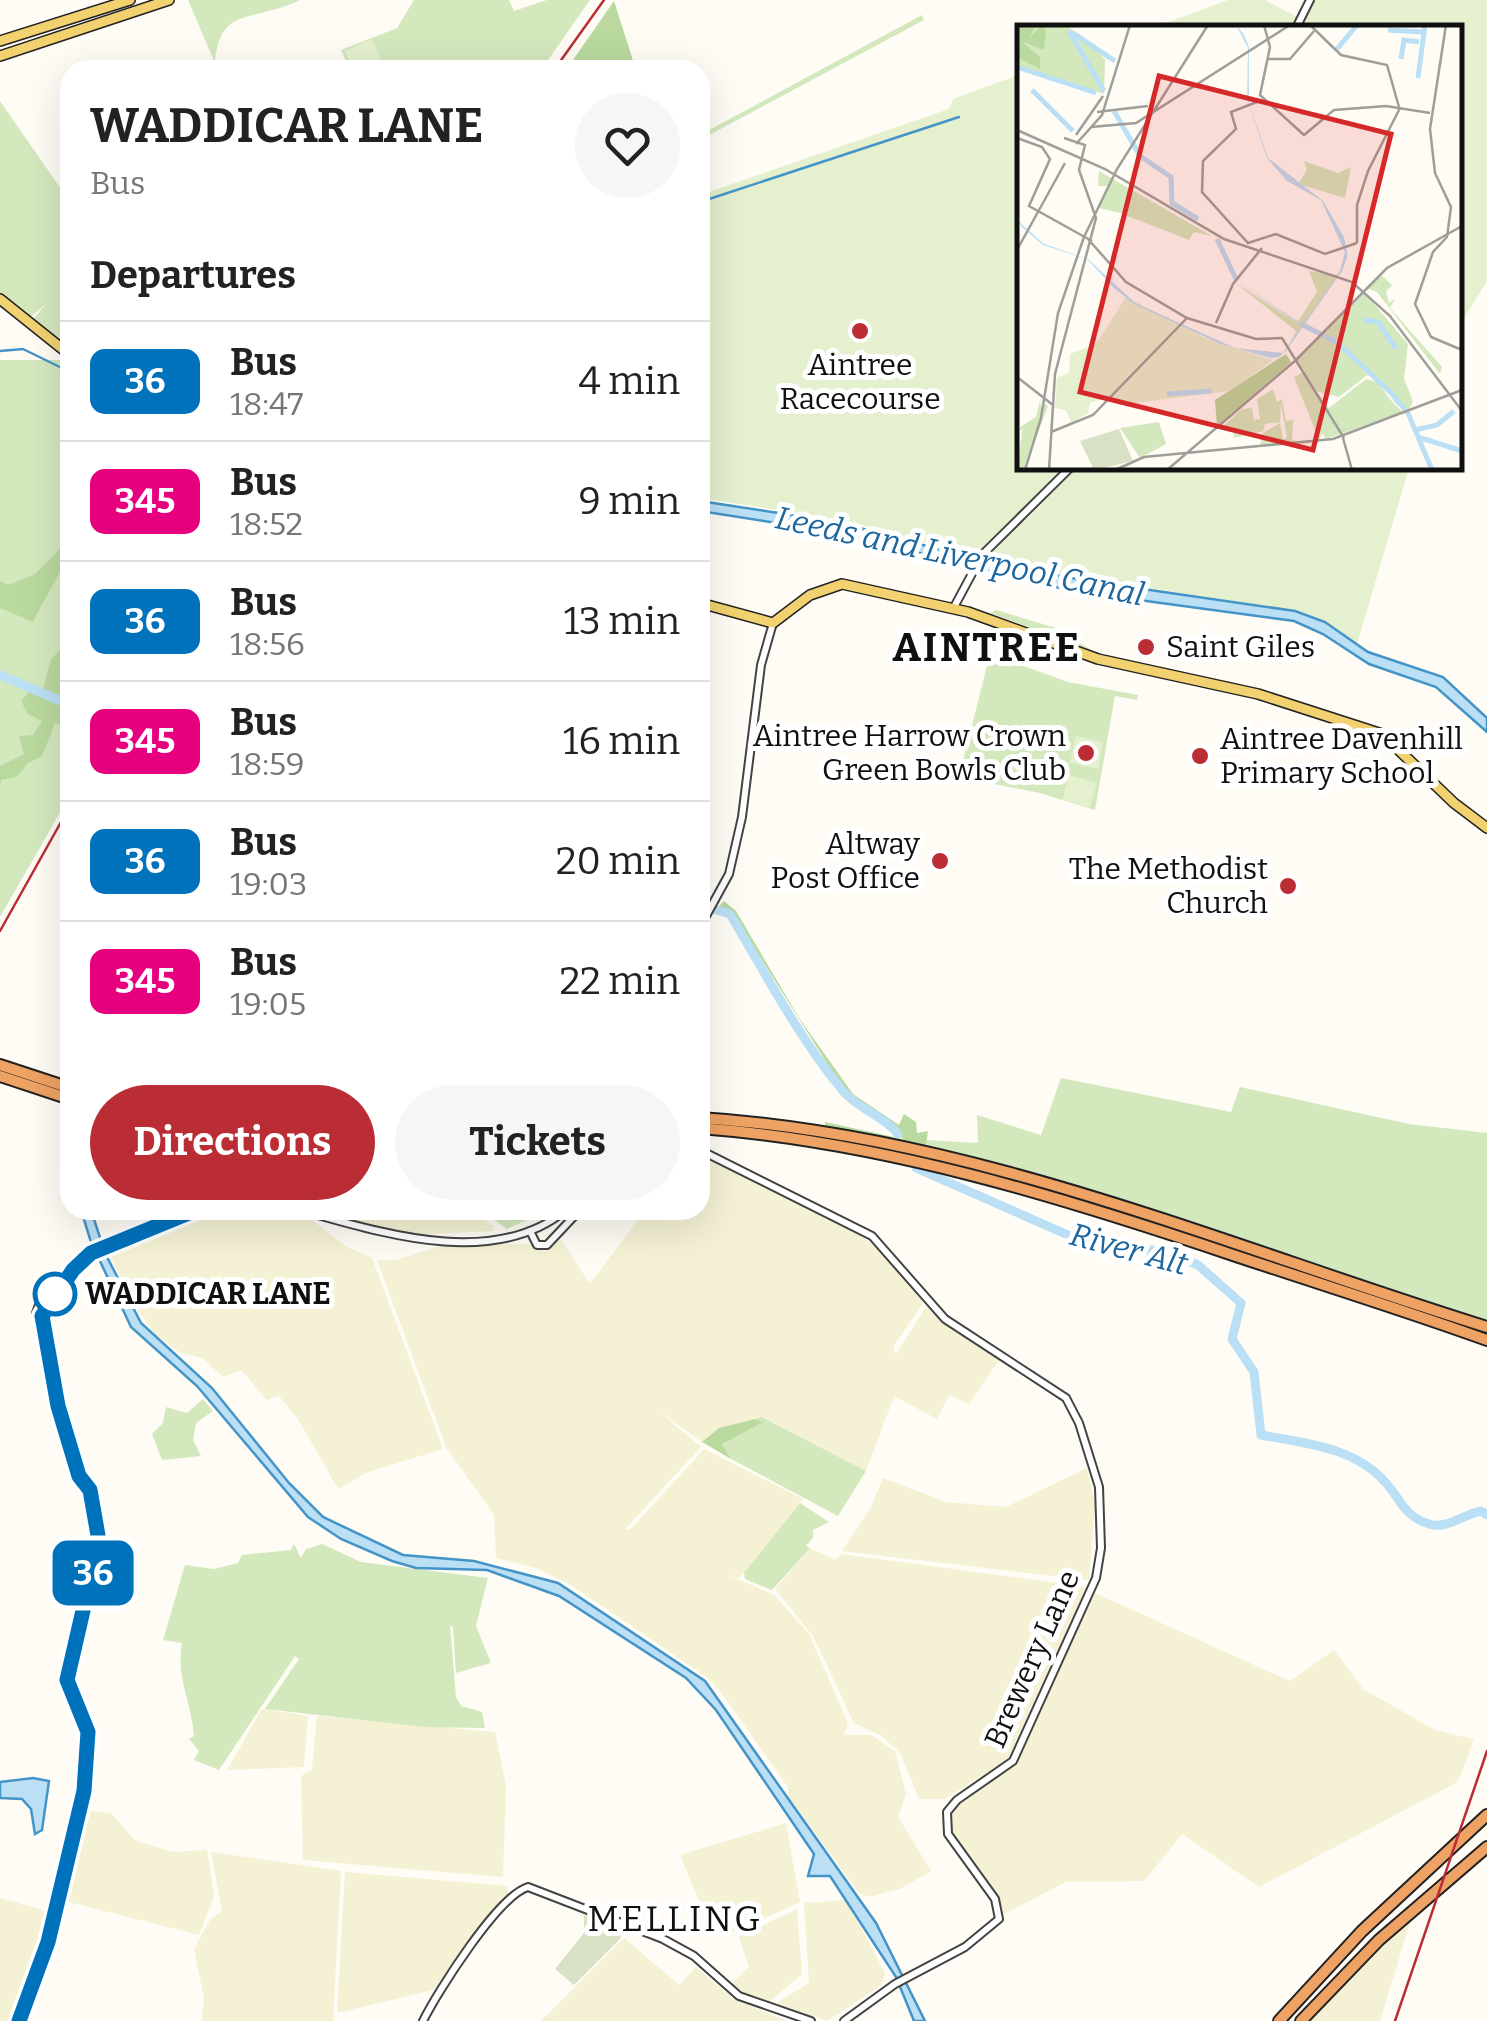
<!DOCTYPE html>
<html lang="en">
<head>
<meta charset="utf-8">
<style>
  body { margin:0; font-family:Bitter,serif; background:#f6f6f6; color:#222; height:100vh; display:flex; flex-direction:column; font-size:38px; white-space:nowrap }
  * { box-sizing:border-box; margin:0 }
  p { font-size:32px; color:#767676 }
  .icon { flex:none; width:55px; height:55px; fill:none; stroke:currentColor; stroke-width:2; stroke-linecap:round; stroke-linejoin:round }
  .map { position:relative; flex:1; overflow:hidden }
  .details { position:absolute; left:60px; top:60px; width:650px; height:1160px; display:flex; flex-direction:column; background:#fff; border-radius:30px; box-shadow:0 10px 40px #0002 }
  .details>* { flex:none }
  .badge { padding:0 20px; border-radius:15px; font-size:35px; line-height:65px }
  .map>.badge { position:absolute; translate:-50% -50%; box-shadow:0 0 0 5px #fff }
  h2 { padding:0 30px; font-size:38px; line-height:90px }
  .round { display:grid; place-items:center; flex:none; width:105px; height:105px; border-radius:52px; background:#f6f6f6 }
  .headline { display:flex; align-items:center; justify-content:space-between; height:170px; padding:0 30px }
  h1 { font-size:48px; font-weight:700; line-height:75px }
  .button { display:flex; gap:20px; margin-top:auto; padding:20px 30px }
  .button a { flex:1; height:115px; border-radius:60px; background:#bb2d35; color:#fff; font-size:40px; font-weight:700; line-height:115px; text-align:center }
  .button a+a { background:#f6f6f6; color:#222 }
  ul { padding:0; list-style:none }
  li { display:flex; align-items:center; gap:30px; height:120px; padding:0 30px; border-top:2px solid #e0e0e0 }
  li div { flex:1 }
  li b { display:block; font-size:38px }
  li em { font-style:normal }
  li .badge { min-width:110px; font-weight:700; text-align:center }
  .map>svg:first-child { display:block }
</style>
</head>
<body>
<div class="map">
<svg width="1487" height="2021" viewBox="0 0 1487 2021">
  <rect width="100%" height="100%" fill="#fefcf4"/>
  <!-- farmland -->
  <g fill="#f4f1d4">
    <path d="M 700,1156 L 710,1157 L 850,1228 L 888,1256 L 923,1303 L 893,1347 L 896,1354 L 926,1307 L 999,1360 L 969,1404 L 949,1395 L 937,1419 L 894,1396 L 866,1471 L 763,1417 L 719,1428 L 702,1442 L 655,1408 L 701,1447 L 625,1529 L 630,1530 L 704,1449 L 803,1499 L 744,1573 L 738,1578 L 726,1574 L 774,1595 L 809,1634 L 848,1723 L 844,1735 L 871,1735 L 895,1751 L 906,1794 L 898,1817 L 931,1871 L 902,1888 L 869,1897 L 859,1893 L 788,1796 L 788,1787 L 720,1691 L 705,1676 L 571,1585 L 536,1568 L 496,1558 L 494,1515 L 446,1447 L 377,1260 L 396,1260 L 437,1247 L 459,1245 L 529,1244 L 544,1251 L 561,1240 L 590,1284 L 645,1210 L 700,1210 Z"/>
    <path d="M 209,1210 L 281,1210 L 308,1217 L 347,1247 L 372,1258 L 443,1449 L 368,1472 L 338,1489 L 298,1419 L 279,1396 L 267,1400 L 241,1370 L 223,1377 L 202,1358 L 180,1353 L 156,1335 L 132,1302 L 111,1258 L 128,1241 Z"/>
    <path d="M 351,1210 L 469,1210 L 494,1226 L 494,1231 L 409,1235 L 348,1220 Z"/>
    <path d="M 1087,1468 L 1095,1503 L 1089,1580 L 842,1551 L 871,1507 L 883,1478 L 946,1502 L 1006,1507 Z"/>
    <path d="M 810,1548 L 835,1560 L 841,1554 L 1087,1587 L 1007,1760 L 945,1799 L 919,1799 L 901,1754 L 882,1736 L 854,1723 L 813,1636 L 775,1589 Z"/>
    <path d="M 1095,1593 L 1290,1681 L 1334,1650 L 1363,1689 L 1435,1730 L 1474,1739 L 1461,1775 L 1456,1783 L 1259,1887 L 1182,1834 L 1144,1881 L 1066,1882 L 1004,1914 L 999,1899 L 952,1835 L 950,1815 L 959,1802 L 1015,1765 Z"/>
    <path d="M 262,1709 L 308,1716 L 304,1767 L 227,1770 Z"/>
    <path d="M 317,1716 L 495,1732 L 506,1785 L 503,1877 L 303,1860 L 301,1776 L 312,1770 Z"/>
    <path d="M 86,1810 L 112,1814 L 134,1840 L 143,1843 L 173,1852 L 207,1850 L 214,1896 L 199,1935 L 61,1900 Z"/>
    <path d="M 786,1823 L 800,1902 L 725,1936 L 706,1918 L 680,1855 Z"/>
    <path d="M 211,1852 L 341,1871 L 333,2021 L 202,2021 L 204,1998 L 194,1949 L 210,1920 L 222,1911 Z"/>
    <path d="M 345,1872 L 507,1886 L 508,1897 L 433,1990 L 337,2013 Z"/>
    <path d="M 0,1898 L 50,1912 L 41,1950 L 11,2021 L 0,2021 Z"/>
    <path d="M 846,1900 L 885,1973 L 882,1985 L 827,2021 L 777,2003 L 809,1983 L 804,1903 Z"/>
    <path d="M 797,1909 L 802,1974 L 768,2003 L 742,1995 L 732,1983 L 749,1967 L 739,1937 Z"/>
    <path d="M 1411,1919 L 1380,2021 L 1307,2021 L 1347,1976 Z"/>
    <path d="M 624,1938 L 679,1985 L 696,1967 L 734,1999 L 786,2021 L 541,2021 Z"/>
  </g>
  <!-- green -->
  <g fill="#d4e8be">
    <path d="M 188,0 L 300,0 C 253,23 219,5 215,63 Z"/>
    <path d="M 414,0 L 509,0 L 514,11 L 547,0 L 590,0 L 541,70 L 350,70 L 341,50 L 397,28 Z"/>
    <path d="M 922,15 L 924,20 L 700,140 L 700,135 Z"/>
    <path d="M 0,101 L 70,202 L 70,353 L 32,320 L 47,303 L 29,318 L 0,293 Z"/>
    <path d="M 0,360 L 70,360 L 70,795 L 0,917 Z"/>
    <path d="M 996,610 L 1056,628 L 1093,651 L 990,613 Z"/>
    <path d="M 990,654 L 1068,682 L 1138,695 L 1137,700 L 1115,696 L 1095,810 L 1040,793 L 959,777 Z"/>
    <path d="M 1061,1078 L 1231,1112 L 1240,1087 L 1409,1124 L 1487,1133 L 1487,1321 L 1126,1200 L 926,1145 L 927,1140 L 978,1143 L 977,1115 L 1041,1135 Z"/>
    <path d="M 480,1210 L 549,1210 L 507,1229 Z"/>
    <path d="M 203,1399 L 213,1411 L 196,1423 L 193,1440 L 201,1456 L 162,1460 L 152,1434 L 163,1423 L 166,1407 L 187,1413 Z"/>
    <path d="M 762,1417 L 866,1471 L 838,1516 L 731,1459 L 721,1444 L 762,1422 L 755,1419 Z"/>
    <path d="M 800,1503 L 829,1522 L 813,1530 L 813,1538 L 806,1546 L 810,1548 L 772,1590 L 745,1579 L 744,1573 Z"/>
    <path d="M 294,1544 L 301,1558 L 306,1549 L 322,1544 L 361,1562 L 488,1578 L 476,1626 L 491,1663 L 456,1673 L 453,1628 L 450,1625 L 456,1697 L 461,1706 L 482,1712 L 485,1728 L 424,1727 L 265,1709 L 299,1659 L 295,1656 L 219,1770 L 194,1760 L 199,1751 L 189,1739 L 194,1736 C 191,1699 176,1679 182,1643 L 163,1640 L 185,1565 L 214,1569 L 238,1563 L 242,1555 L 291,1550 Z"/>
  </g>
  <!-- forest -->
  <g fill="#b9d99e">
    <path d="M 614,1 L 636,70 L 566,70 Z"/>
    <path d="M 63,546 L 70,548 C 68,562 41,604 33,622 L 0,608 L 0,581 L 8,585 L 35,574 Z"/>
    <path d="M 62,648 L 70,651 L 70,665 L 62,678 L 70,689 L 70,702 L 43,690 L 51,659 Z"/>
    <path d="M 30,691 L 70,708 L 70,727 L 55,723 L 42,756 L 28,763 L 17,777 L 1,780 L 0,787 L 0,766 L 24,754 L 19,736 L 33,735 L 42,721 L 28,714 L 21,701 Z"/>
    <path d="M 724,901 L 736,911 L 799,1018 L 853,1094 L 899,1125 L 904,1114 L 916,1122 L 917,1133 L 928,1131 L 926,1145 L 825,1126 L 825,1122 L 903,1139 C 889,1114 860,1109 842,1087 L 731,911 L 719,906 Z"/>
    <path d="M 755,1419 L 763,1422 L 722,1444 L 731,1459 L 702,1442 L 719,1428 Z"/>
  </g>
  <!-- cemetery -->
  <path fill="#d8e1c4" d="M 584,1915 L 618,1925 L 621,1938 L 574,1985 L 555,1969 L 584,1933 Z"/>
  <!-- pitch -->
  <g fill="#e5f0cf">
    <path d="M 1228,0 L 1265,0 L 1297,17 L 1294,26 L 1303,24 L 1314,0 L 1487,0 L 1487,281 L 1460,325 L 1460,28 L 1152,28 Z"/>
    <path d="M 372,39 L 382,62 L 354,70 L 345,51 Z"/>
    <path d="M 1019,75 L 1019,468 L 1066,468 L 1016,520 L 1025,521 L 1075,468 L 1409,468 L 1357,644 L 1325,622 L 1295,611 L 985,562 L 990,551 L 1007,537 L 999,533 L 979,557 L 844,520 L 700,498 L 700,195 L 949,109 L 953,99 Z"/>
    <path d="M 1076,736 L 1103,742 L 1098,769 L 1070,763 Z"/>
    <path d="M 1069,775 L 1097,783 L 1090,807 L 1062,800 Z"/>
  </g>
  <!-- water -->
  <g fill="#bbdff4" stroke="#4494c8" stroke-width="2.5">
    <path d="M 700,501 L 838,522 L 986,562 L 1088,581 L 1295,611 L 1325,622 L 1368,652 L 1443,677 L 1487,718 L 1487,732 L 1436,687 L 1369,664 L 1323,634 L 1294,621 L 1072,591 L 835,532 L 700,511 Z"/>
    <path d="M 81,1210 L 91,1210 L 105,1253 L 141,1323 L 212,1388 L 289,1483 L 323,1517 L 403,1555 L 474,1561 L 558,1583 L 705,1681 L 876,1923 L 925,2021 L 914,2021 L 896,1977 L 830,1876 L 808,1876 L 814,1854 L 716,1710 L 686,1678 L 559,1596 L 487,1570 L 416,1568 L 392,1561 L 341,1539 L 308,1517 L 197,1386 L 131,1327 L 91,1242 Z"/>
    <path d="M 33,1778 L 49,1781 L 42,1830 L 35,1834 L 31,1809 L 22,1799 L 0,1798 L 0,1782 Z"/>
  </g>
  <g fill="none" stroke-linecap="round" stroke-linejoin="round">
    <!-- stream -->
    <g stroke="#4494c8" stroke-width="2.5">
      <path d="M 700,202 L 959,117"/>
      <path d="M 0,351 L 23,349 L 70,372"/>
    </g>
    <!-- river -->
    <g stroke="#bbdff4" stroke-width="9">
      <path d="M 0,675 L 70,705"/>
      <path d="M 700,905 L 730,914 C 765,973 799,1038 843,1091 C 859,1110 883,1115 898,1134"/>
      <path d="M 916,1168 L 1093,1246 L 1120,1253 L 1152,1250 L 1169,1253 L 1198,1265 L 1241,1303 L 1232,1339 L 1254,1372 L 1261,1435 C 1304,1443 1354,1447 1385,1482 C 1401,1499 1403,1516 1429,1524 C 1446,1530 1464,1514 1481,1511 L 1487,1515"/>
    </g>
    <defs>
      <g id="minor">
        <path d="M 1296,28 L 1310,0"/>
        <path d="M 953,609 L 982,555 L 1070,468"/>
        <path d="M 700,927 L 729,874 L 742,817 L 761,665 L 773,623"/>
        <path d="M 700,1150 L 872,1236 L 945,1319 L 1066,1398 L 1079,1423 L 1099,1487 L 1101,1548 L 1096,1578 L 1013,1761 L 957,1800 L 947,1812 L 948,1834 L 995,1899 L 999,1919 L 965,1947 L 895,1984 L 844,2021"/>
        <path d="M 300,1210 C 379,1232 493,1270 566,1210"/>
        <path d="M 530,1231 L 537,1245 L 547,1245 L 580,1210"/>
        <path d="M 42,1316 L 73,1270 L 91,1253 L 196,1210"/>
        <path d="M 19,2021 C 45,1934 88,1837 88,1745 C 88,1718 66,1699 67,1673 L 99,1541 L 90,1490 L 79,1476 L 58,1407 L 42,1316 L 36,1313 L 39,1305 L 46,1306"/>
        <path d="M 423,2021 C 438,1991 498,1896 528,1887 L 663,1939 L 694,1956 L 739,1996 L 811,2021"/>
      </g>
      <g id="major">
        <path d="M 0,41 L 130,0"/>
        <path d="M 0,56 L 169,0"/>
        <path d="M 0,299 L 70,355"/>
        <path d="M 700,603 L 773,623 L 810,595 L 842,584 L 968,612 L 1098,659 L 1258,694 L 1382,734 L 1454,803 L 1487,828"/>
      </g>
      <g id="highway">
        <path d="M 0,1065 L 70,1088"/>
        <path d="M 0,1076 L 70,1099"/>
        <path d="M 700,1118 C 973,1135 1229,1247 1487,1327"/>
        <path d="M 700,1128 C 885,1142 1061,1197 1236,1256 C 1320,1284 1404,1310 1487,1340"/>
        <path d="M 1279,2021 L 1362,1931 L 1487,1815"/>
        <path d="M 1301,2021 L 1379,1940 L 1487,1847"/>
      </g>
    </defs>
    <!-- minor casing -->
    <use href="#minor" stroke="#434343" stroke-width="10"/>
    <!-- major casing -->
    <use href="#major" stroke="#212121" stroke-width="12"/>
    <!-- highway casing -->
    <use href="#highway" stroke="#212121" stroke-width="14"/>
    <!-- minor -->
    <use href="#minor" stroke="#fff" stroke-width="6"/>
    <!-- major -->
    <use href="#major" stroke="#f2d270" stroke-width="9"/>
    <!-- highway -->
    <use href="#highway" stroke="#eea263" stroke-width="10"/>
    <!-- rail -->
    <g stroke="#bb2d35" stroke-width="2.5">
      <path d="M 554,70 L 604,0"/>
      <path d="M 0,931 L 70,806"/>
      <path d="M 1395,2021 L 1487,1751"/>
    </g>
  </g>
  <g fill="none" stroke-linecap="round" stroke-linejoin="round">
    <defs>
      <path id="line" d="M 19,2021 L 48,1942 L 84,1791 L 88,1732 L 67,1680 L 99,1541 L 90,1490 L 79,1476 L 58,1406 L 42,1316 L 73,1270 L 91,1253 L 196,1210"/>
    </defs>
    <!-- line casing -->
    <use href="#line" stroke="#fff" stroke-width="22"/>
    <!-- line -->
    <use href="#line" stroke="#0072bc" stroke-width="15"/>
  </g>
  <!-- markers -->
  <g fill="#bb2d35" stroke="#fff" stroke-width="4">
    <circle cx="860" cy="331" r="10"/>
    <circle cx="1146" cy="647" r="10"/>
    <circle cx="1086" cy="753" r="10"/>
    <circle cx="1200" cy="756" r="10"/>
    <circle cx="940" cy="861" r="10"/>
    <circle cx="1288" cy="886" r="10"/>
  </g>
  <circle fill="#fff" stroke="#0072bc" stroke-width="5" cx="55" cy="1294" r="20"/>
  <g text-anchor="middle" stroke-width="10" stroke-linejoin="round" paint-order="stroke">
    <!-- poi labels -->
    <g font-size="30" fill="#101010" stroke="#fff" text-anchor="end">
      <text x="860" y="375" text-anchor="middle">Aintree<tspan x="860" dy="34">Racecourse</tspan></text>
      <text x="1166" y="657" text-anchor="start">Saint Giles</text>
      <text x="1066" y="746">Aintree Harrow Crown<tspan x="1066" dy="34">Green Bowls Club</tspan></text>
      <text x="1220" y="749" text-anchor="start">Aintree Davenhill<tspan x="1220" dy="34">Primary School</tspan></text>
      <text x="920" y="854">Altway<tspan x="920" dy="34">Post Office</tspan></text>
      <text x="1268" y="879">The Methodist<tspan x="1268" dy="34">Church</tspan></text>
    </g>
    <!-- stop labels -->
    <g font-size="30" font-weight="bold" fill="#101010" stroke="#fff" text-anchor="start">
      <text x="85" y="1304">WADDICAR LANE</text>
    </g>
    <!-- street labels -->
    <g font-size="30" fill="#101010" stroke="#fff">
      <text transform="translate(1032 1659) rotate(-66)" y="10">Brewery Lane</text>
    </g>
    <!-- water labels -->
    <g font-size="32" font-style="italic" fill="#1d669e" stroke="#fff">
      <text transform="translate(960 556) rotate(12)" y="11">Leeds and Liverpool Canal</text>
      <text transform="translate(1129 1249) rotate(15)" y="11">River Alt</text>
    </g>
    <!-- quarter labels -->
    <g font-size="35" letter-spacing="2.5" fill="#101010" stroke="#fff">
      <text x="675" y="1931">MELLING</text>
    </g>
    <!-- district labels -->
    <g font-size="40" font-weight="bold" letter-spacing="2.5" fill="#101010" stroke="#fff">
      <text x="987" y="661">AINTREE</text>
    </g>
  </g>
  <!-- overview -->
  <g transform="translate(1017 25)">
    <rect width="445" height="445" fill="#fefcf4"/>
    <path d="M 0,0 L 49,0 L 74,19 L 88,34 L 87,69 L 0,41 ZM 287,136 L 321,148 L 334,142 L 328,173 L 281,159 L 290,145 ZM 82,146 L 195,211 L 177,207 L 172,215 L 103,188 L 82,183 L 79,188 L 92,161 L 81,161 ZM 292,246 L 321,250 L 272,321 L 279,306 L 219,258 L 280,298 L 300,267 ZM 364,250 L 375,260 L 369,267 L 372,278 L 378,274 L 373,283 L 425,342 L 423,349 L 360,267 L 349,263 ZM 346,266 L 391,319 L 387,354 L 396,376 L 391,388 L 377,377 L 375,368 L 353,348 L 322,372 L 299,366 L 312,383 L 349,354 L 360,357 L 376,378 L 386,387 L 309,414 L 305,408 L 302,415 L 277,352 L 288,346 L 279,336 ZM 256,364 L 260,377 L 265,374 L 269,396 L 276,395 L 275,415 L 299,418 L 243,420 L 246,408 L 263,398 L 266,414 L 270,413 L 264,378 L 263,397 L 248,399 L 246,406 L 217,413 L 216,403 L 203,404 L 225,384 L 235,383 L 237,395 L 243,394 L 240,374 ZM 23,375 L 25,388 L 28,378 L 31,381 L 7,445 L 1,445 L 5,405 L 0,404 L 19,392 ZM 142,397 L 149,419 L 123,433 L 103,403 Z" fill="#d4e8be"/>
    <path d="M 1,0 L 19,0 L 12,13 L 24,1 L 29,5 L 27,25 L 4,16 L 23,32 L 23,44 L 0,32 ZM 269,329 L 274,337 L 200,401 L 198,375 Z" fill="#b9d99e"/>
    <path d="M 102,404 L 116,436 L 77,445 L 63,416 Z" fill="#d8e1c4"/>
    <path d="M 109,272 L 191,314 L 256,335 L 212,366 L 102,380 L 93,371 L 73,378 L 71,388 L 54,398 L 49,385 L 38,383 L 40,353 L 52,348 L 53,329 L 79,319 Z" fill="#e5f0cf"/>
    <path d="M 219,0 L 226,8 L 232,22 L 232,79 L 251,133 L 306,176 L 327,212 L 330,227 L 330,233 L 325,246 L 269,326 L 262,332 L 254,333 L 204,319 L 117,279 L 97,263 L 70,234 L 26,220 L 5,202 L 0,195 L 27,219 L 71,234 L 118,278 L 218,323 L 266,328 L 285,301 L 220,256 L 286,300 L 323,246 L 328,227 L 304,175 L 270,156 L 250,133 L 230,74 L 231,23 Z" fill="#bbdff4"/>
    <path fill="none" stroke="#bbdff4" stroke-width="5" d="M 371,5 L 405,7M 52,6 L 87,66M 56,8 L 98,36M 320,24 L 340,0M 384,34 L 387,15 L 402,17M 0,42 L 79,68M 401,53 L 408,0M 15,65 L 56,106M 97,86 L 123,131 L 154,152 L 155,178 L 181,194M 200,214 L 220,256M 346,295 L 361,297 L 379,324M 284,299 L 321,318 L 374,368 L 391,388 L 415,445M 150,369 L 195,366M 398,405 L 420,400 L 437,386M 401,412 L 445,426"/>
    <path fill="none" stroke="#9f9e99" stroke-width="2.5" d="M 247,0 L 253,22 L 243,70 L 287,110 L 317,85 L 369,81 L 413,88M 293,0 L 324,30 L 370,40 L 382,82M 429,0 L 413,104 L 418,148 L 434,182 L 430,212 L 416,227 L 398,279 L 414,312 L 445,325M 250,34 L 273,34 L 297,6M 245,75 L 214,87 L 219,104 L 186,136 L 185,167 L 231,218 L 259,209 L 308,229 L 340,218M 80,87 L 131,81M 74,102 L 119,98 L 273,0M 0,105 L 88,144 L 207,214 L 335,257 L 373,291 L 445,386M 59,110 L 86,71M 0,113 L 25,122 L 33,134 L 12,181 L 75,216M 59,119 L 85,90 L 113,0M 71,214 L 109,257 L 170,293 L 239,314 L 265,313 L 327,413M 340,218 L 340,180 L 351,146 L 383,83M 0,225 L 48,138M 199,298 L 216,259 L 245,223M 0,352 L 36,380M 34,407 L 76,390 L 170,293M 326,413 L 335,445M 8,445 L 24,393 L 41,288 L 67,212 L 100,144 L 191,0M 32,445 L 38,349 L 79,193 L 62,145 L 68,120 L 47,113M 98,445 L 127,432 L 316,414 L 445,365M 150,445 L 279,335 L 370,243 L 445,201"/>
    <path fill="#d62828" fill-opacity="0.15" stroke="#d62828" stroke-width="5" d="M 142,51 L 374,109 L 296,425 L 63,367 Z"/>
    <rect width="445" height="445" fill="none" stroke="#101010" stroke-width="5"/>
  </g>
</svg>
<b class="badge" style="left:93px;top:1573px;background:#0072bc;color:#fff">36</b>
<section class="details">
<div class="headline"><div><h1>WADDICAR LANE</h1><p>Bus</p></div><a class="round"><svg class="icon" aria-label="heart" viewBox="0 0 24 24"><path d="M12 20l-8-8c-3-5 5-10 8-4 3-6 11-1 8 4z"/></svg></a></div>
<h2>Departures</h2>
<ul>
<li><span class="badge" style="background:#0072bc;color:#fff">36</span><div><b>Bus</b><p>18:47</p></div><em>4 min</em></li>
<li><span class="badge" style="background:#e6007e;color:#fff">345</span><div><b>Bus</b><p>18:52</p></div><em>9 min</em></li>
<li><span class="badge" style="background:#0072bc;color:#fff">36</span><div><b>Bus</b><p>18:56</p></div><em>13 min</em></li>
<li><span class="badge" style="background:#e6007e;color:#fff">345</span><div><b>Bus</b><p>18:59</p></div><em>16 min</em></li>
<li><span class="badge" style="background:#0072bc;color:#fff">36</span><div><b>Bus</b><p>19:03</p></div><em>20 min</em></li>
<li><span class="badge" style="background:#e6007e;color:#fff">345</span><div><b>Bus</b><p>19:05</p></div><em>22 min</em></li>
</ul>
<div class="button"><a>Directions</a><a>Tickets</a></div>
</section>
</div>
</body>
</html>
